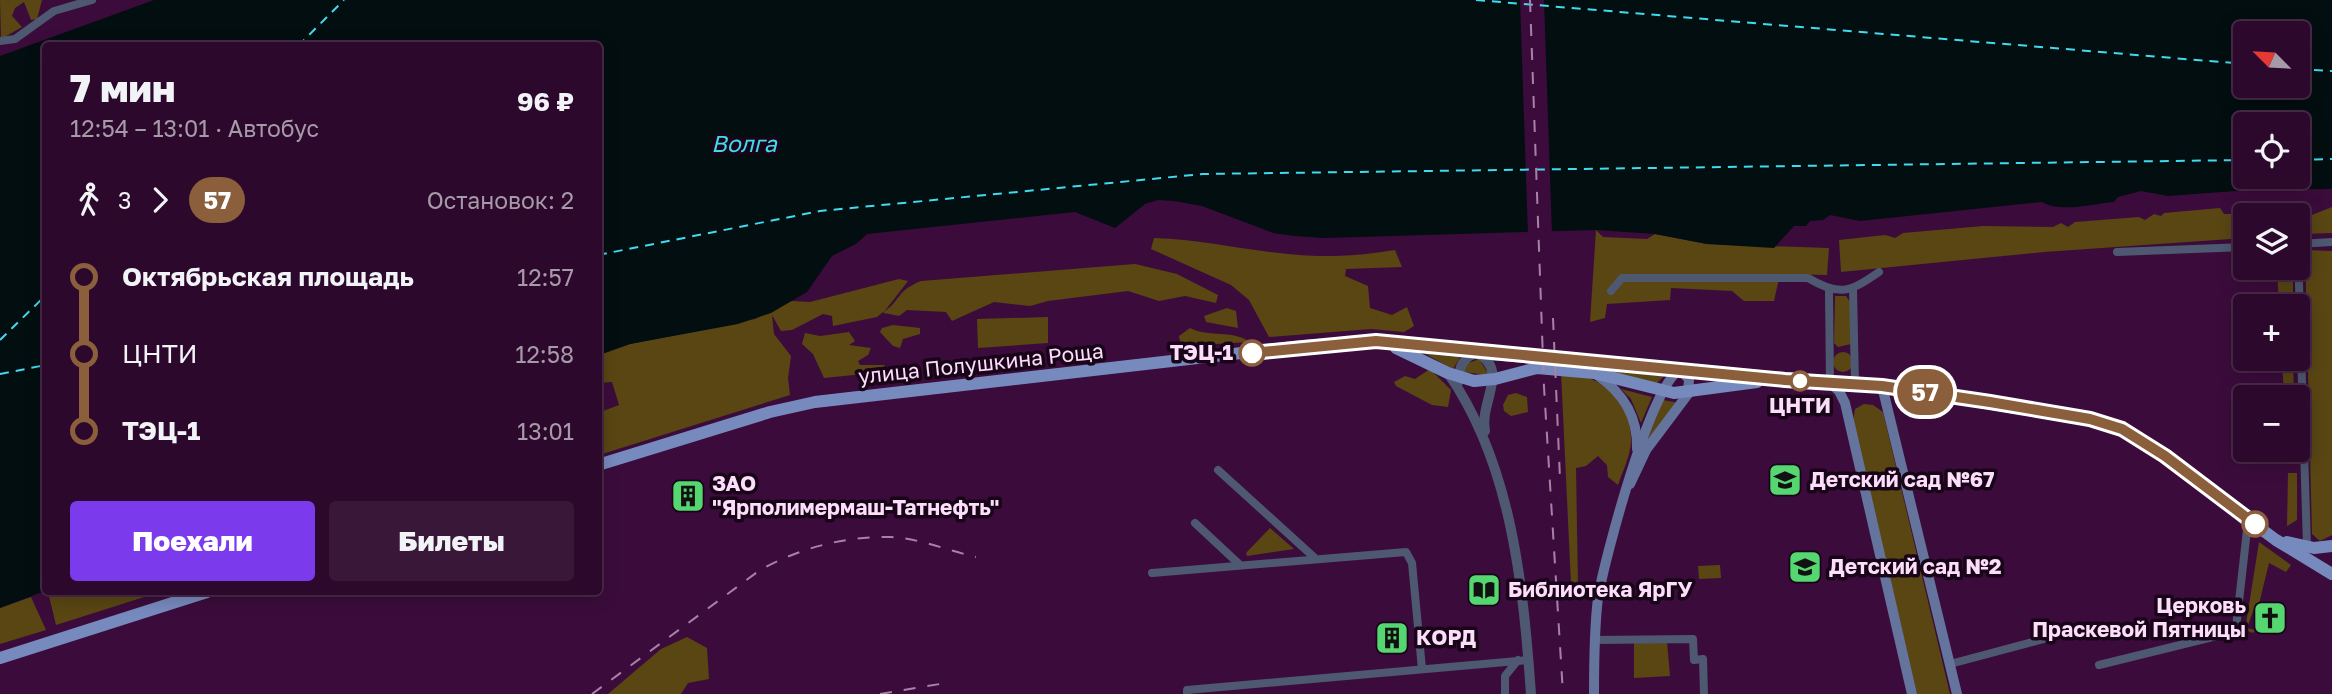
<!DOCTYPE html>
<html lang="ru">
<head>
<meta charset="utf-8">
<style>
  body { margin:0; font-family:"Golos Text",sans-serif; background:#381738; color:#f1f3f6; height:100vh; display:flex; flex-direction:column; font-size:26px; white-space:nowrap }
  * { box-sizing:border-box; margin:0 }
  p { font-size:23px; color:#a69aa9 }
  .icon { flex:none; width:38px; height:38px; fill:none; stroke:currentColor; stroke-width:2; stroke-linecap:round; stroke-linejoin:round }
  .map { position:relative; flex:1; overflow:hidden }
  .side { position:absolute; left:42px; top:42px; width:560px; height:553px; display:flex; flex-direction:column; background:#2c092c; border-radius:7px; box-shadow:0 4px 18px #0003,0 0 0 2px #482a48 }
  .side>* { flex:none }
  .badge { padding:0 14px; border-radius:23px; font-size:24px; line-height:46px }
  .needle { width:46px; rotate:294deg }
  .tools { position:absolute; left:2233px; top:21px; display:grid; gap:14px }
  .tools a { display:grid; place-items:center; width:77px; height:77px; border-radius:7px; background:#2c092c; box-shadow:0 4px 18px #0003,0 0 0 2px #482a48; font-size:35px }
  .map>.badge { position:absolute; translate:-50% -50%; box-shadow:0 0 0 4px #fff }
  .legs { display:flex; align-items:center; gap:10px; height:77px; padding:0 28px; font-size:23px }
  .legs p { margin-inline-start:auto }
  .head { display:flex; align-items:center; justify-content:space-between; height:119px; padding:0 28px }
  h1 { font-size:38px; font-weight:800; line-height:52px }
  .cta { display:flex; gap:14px; margin-top:auto; padding:14px 28px }
  .cta a { flex:1; height:80px; border-radius:7px; background:#7c3aed; color:#fff; font-size:28px; font-weight:800; line-height:80px; text-align:center }
  .cta a+a { background:#381738; color:#f1f3f6 }
  ul { padding:0 28px; list-style:none }
  li { display:flex; align-items:center; gap:24px; height:77px; font-size:26px }
  li i { display:grid; place-items:center; width:10px; height:100%; margin:0 9px; background:currentColor }
  li i::after { content:''; width:18px; height:18px; margin:-9px; border:5px solid; border-radius:50%; background:#2c092c }
  li p { margin-inline-start:auto }
  li:first-child i { background:linear-gradient(#0000 50%,currentColor 0) }
  li:last-child i { background:linear-gradient(currentColor 50%,#0000 0) }
  .map>svg:first-child { display:block }
</style>
</head>
<body>
<div class="map">
<svg width="2332" height="694" viewBox="0 0 2332 694">
  <rect width="100%" height="100%" fill="#3b0c3b"/>
  <!-- green -->
  <g fill="#594613">
    <path d="M 0,0 L 42,0 L 37,19 L 31,20 L 24,2 L 15,8 L 12,16 L 22,27 L 1,39 Z"/>
    <path d="M 2332,207 L 2332,233 L 2304,234 L 2312,215 Z"/>
    <path d="M 2220,208 L 2224,214 L 2233,214 L 2234,209 L 2265,212 L 2267,215 L 2245,215 L 2245,238 L 2044,252 L 1841,272 L 1839,240 L 1885,235 L 1895,238 L 1903,233 L 1983,226 L 2053,227 L 2061,223 L 2068,227 L 2075,222 L 2139,217 L 2145,220 L 2154,214 L 2161,216 L 2164,213 Z"/>
    <path d="M 1596,230 L 1603,237 L 1647,239 L 1655,234 L 1707,244 L 1829,248 L 1827,275 L 1780,274 L 1774,301 L 1744,301 L 1732,291 L 1671,288 L 1670,300 L 1607,304 L 1605,318 L 1590,322 Z"/>
    <path d="M 1154,238 C 1200,239 1243,250 1288,254 C 1324,258 1359,256 1395,250 L 1402,267 L 1346,269 L 1345,276 L 1368,286 L 1370,308 L 1392,315 L 1407,307 L 1414,326 L 1404,332 L 1371,329 L 1269,337 L 1249,300 L 1231,285 L 1151,249 Z"/>
    <path d="M 2305,250 L 2332,251 L 2332,535 L 2320,541 L 2312,534 Z"/>
    <path d="M 1135,264 L 1177,274 L 1218,295 L 1216,303 L 1185,296 L 1159,301 L 1128,291 L 1048,301 L 1030,306 L 994,302 L 952,321 L 946,312 L 907,310 L 899,316 L 884,313 L 883,312 L 877,317 L 833,326 L 832,316 L 823,314 L 792,330 L 781,331 L 772,315 L 774,334 L 791,356 L 788,378 L 790,395 L 599,455 L 598,401 L 603,411 L 619,405 L 612,382 L 599,383 L 599,355 L 630,344 L 755,319 L 791,301 L 810,302 L 899,279 L 908,281 L 884,312 C 902,299 896,291 921,281 Z"/>
    <path d="M 2277,268 L 2293,268 L 2293,306 L 2279,306 Z"/>
    <path d="M 1835,296 L 1846,296 L 1850,302 L 1851,344 L 1838,347 L 1834,343 Z"/>
    <path d="M 1227,308 L 1236,311 L 1238,328 L 1206,322 L 1204,316 Z"/>
    <path d="M 1048,317 L 1048,343 L 978,348 L 977,319 Z"/>
    <path d="M 893,325 L 920,328 L 920,334 L 903,339 L 900,348 L 893,346 L 880,332 L 882,328 Z"/>
    <path d="M 1190,328 C 1211,338 1230,329 1250,342 L 1181,346 L 1179,336 Z"/>
    <path d="M 849,332 L 855,341 L 849,345 L 871,348 L 868,355 L 858,361 L 860,365 L 885,365 L 883,372 L 824,378 L 813,354 L 802,344 L 805,333 L 820,336 Z"/>
    <path d="M 1418,350 L 1461,356 L 1453,369 Z"/>
    <circle cx="1843" cy="362" r="10"/>
    <path d="M 1479,359 L 1489,375 L 1462,372 L 1466,364 Z"/>
    <path d="M 2282,359 L 2293,359 L 2294,396 L 2284,397 Z"/>
    <path d="M 1591,367 L 1666,374 L 1655,385 Z"/>
    <path d="M 1430,369 L 1451,390 L 1448,407 L 1432,405 L 1396,386 L 1394,382 L 1405,376 L 1415,379 Z"/>
    <path d="M 1561,372 C 1598,375 1630,395 1631,437 C 1632,453 1623,470 1618,485 L 1608,477 L 1607,465 L 1598,456 L 1586,466 L 1576,468 L 1578,586 L 1571,584 Z"/>
    <path d="M 1621,389 L 1652,397 L 1641,423 L 1631,399 Z"/>
    <path d="M 1516,393 L 1527,397 L 1528,412 L 1511,416 L 1504,411 L 1503,405 L 1508,395 Z"/>
    <path d="M 1663,400 L 1679,403 L 1646,444 Z"/>
    <path d="M 1864,404 L 1873,405 L 1883,412 L 1950,694 L 1917,694 L 1853,421 L 1855,409 Z"/>
    <path d="M 2288,473 L 2297,473 L 2297,520 L 2287,526 Z"/>
    <path d="M 1270,528 L 1294,549 L 1247,556 L 1246,553 Z"/>
    <path d="M 2259,542 L 2291,565 L 2286,572 L 2269,563 L 2259,604 L 2256,603 L 2247,628 L 2255,630 L 2253,633 L 2245,630 Z"/>
    <path d="M 1720,565 L 1721,578 L 1699,579 L 1698,566 Z"/>
    <path d="M 48,592 L 160,592 L 56,625 Z"/>
    <path d="M 31,597 L 46,630 L 0,644 L 0,608 Z"/>
    <path d="M 687,637 L 707,648 L 709,679 L 688,683 L 681,694 L 608,694 L 661,649 Z"/>
    <path d="M 1667,642 L 1670,676 L 1634,678 L 1634,643 Z"/>
  </g>
  <!-- water -->
  <path fill="#030e10" fill-rule="evenodd" d="M 154,0 L 2332,0 L 2332,189 L 2249,190 L 2168,196 L 2141,191 L 2118,197 L 2114,202 C 2092,204 2061,213 2042,202 L 1860,221 L 1830,215 L 1823,220 L 1810,221 L 1806,226 L 1794,226 L 1774,248 L 1707,244 L 1655,234 L 1596,230 L 1324,238 L 1294,236 L 1273,233 L 1202,206 L 1174,201 L 1158,200 L 1145,204 L 1115,228 L 1075,212 L 867,234 L 856,244 L 832,256 L 807,292 L 771,313 L 738,324 L 630,344 L 599,355 L 598,46 L 46,46 L 45,591 L 0,608 L 0,56 ZM 2245,33 L 2298,33 L 2298,86 L 2245,86 ZM 2245,124 L 2298,124 L 2298,177 L 2245,177 Z"/>
  <!-- pier -->
  <path fill="#3b0c3b" d="M 1520,0 L 1544,0 L 1552,235 L 1528,236 Z"/>
  <g fill="none" stroke-linecap="round" stroke-linejoin="round">
    <!-- ferry -->
    <g stroke="#41daee" stroke-width="2" stroke-dasharray="9 7" stroke-linecap="butt">
      <path d="M 1476,0 L 2245,64"/>
      <path d="M 298,46 L 344,0"/>
      <path d="M 2298,69 L 2332,71"/>
      <path d="M 2298,160 L 2332,159"/>
      <path d="M 598,255 L 820,211 L 1203,174 L 2245,160"/>
      <path d="M 0,340 L 46,295"/>
      <path d="M 0,374 L 46,365"/>
    </g>
    <!-- minor -->
    <g stroke="#4e5871" stroke-width="8">
      <path d="M 0,41 L 15,39 L 54,11 L 92,0"/>
      <path d="M 2297,210 L 2297,215"/>
      <path d="M 2298,244 L 2332,242"/>
      <path d="M 2298,251 L 2307,547"/>
      <path d="M 2117,252 L 2245,247"/>
      <path d="M 1853,289 L 1855,384"/>
      <path d="M 1611,291 L 1622,278 L 1808,278 C 1840,297 1850,292 1879,272"/>
      <path d="M 1829,291 L 1830,383"/>
      <path d="M 1218,470 L 1316,559"/>
      <path d="M 1195,523 L 1240,565"/>
      <path d="M 1152,573 L 1406,552 L 1412,563 L 1422,669"/>
      <path d="M 1594,640 L 1693,639 L 1694,660 L 1703,659 L 1704,694"/>
      <path d="M 1950,664 L 2089,627"/>
      <path d="M 2099,665 L 2233,632 L 2236,628 L 2247,530 L 2253,522"/>
      <path d="M 1187,694 L 1187,690 L 1528,660"/>
      <path d="M 1505,694 L 1505,676 L 1518,660"/>
    </g>
    <!-- tertiary -->
    <g stroke="#4e5871" stroke-width="10">
      <path d="M 1448,373 C 1512,465 1523,585 1531,694"/>
      <path d="M 1459,381 C 1458,368 1464,356 1477,353 C 1510,370 1479,403 1485,431"/>
    </g>
    <!-- secondary -->
    <g stroke="#65749d" stroke-width="10">
      <path d="M 1597,375 C 1623,393 1638,416 1637,449"/>
      <path d="M 1830,383 L 1839,391 L 1845,403 L 1912,694"/>
      <path d="M 1882,386 L 1957,694"/>
      <path d="M 1594,694 C 1594,662 1594,630 1598,598 C 1604,561 1651,383 1680,370 L 1689,379 L 1688,394 L 1646,450 L 1630,484"/>
    </g>
    <!-- primary -->
    <g stroke="#778abe" stroke-width="12">
      <path d="M 1396,348 L 1448,373 L 1474,381 L 1495,379 L 1537,368 L 1594,373 L 1674,393 L 1757,382"/>
      <path d="M 598,465 L 770,412 L 815,402 L 1302,346 L 1376,341 L 1477,353 L 1882,386 L 2090,420 L 2134,435 L 2276,540 L 2332,574"/>
      <path d="M 2287,542 L 2314,548 L 2332,546"/>
      <path d="M 0,658 L 207,592"/>
    </g>
    <!-- rail -->
    <g stroke="#a882a6" stroke-width="2" stroke-dasharray="12 12" stroke-linecap="butt">
      <path d="M 1530,0 L 1544,387 L 1563,694"/>
      <path d="M 1553,318 L 1560,479"/>
      <path d="M 592,694 L 760,570 C 800,548 845,536 891,537 C 918,538 949,551 976,557"/>
      <path d="M 880,694 L 946,683"/>
    </g>
  </g>
  <g fill="none" stroke-linecap="round" stroke-linejoin="round">
    <defs>
      <path id="line-1" d="M 1252,353 L 1376,341 L 1785,380 L 1882,386 L 1990,402 L 2090,419 L 2122,429 L 2165,456 L 2255,524"/>
    </defs>
    <!-- line-1 casing -->
    <use href="#line-1" stroke="#fff" stroke-width="16"/>
    <!-- line-1 -->
    <use href="#line-1" stroke="#8b5e3c" stroke-width="10"/>
  </g>
  <!-- icons -->
  <defs>
    <symbol id="school-square" viewBox="-11 -11 22 22"><rect x="-9" y="-9" width="18" height="18" rx="4" fill="#55d671" stroke="#180518"/><path d="M0-5L7-2L0 1L-7-2ZM-4 1L0 2.5L4 1V4Q0 6-4 4Z" fill="#111"/></symbol>
    <symbol id="building-square" viewBox="-11 -11 22 22"><rect x="-9" y="-9" width="18" height="18" rx="4" fill="#55d671" stroke="#180518"/><path d="M-4-6H4V6H1V3H-1V6H-4ZM-2.5-4.3h1.7v1.8h-1.7ZM.8-4.3h1.7v1.8H.8ZM-2.5-1h1.7V.8h-1.7ZM.8-1h1.7V.8H.8Z" fill="#111"/></symbol>
    <symbol id="library-square" viewBox="-11 -11 22 22"><rect x="-9" y="-9" width="18" height="18" rx="4" fill="#55d671" stroke="#180518"/><path d="M-6-4Q-3-5.5-.7-3.5V5Q-3 3-6 4ZM6-4Q3-5.5 .7-3.5V5Q3 3 6 4Z" fill="#111"/></symbol>
    <symbol id="church-square" viewBox="-11 -11 22 22"><rect x="-9" y="-9" width="18" height="18" rx="4" fill="#55d671" stroke="#180518"/><path d="M-1.2-6h2.4v3.5h3.3v2.4h-3.3V6h-2.4V-.1h-3.3v-2.4h3.3Z" fill="#111"/></symbol>
  </defs>
  <g fill-rule="evenodd">
    <use href="#school-square" x="1766" y="461" width="38" height="38"/>
    <use href="#building-square" x="669" y="477" width="38" height="38"/>
    <use href="#school-square" x="1786" y="548" width="38" height="38"/>
    <use href="#library-square" x="1465" y="571" width="38" height="38"/>
    <use href="#church-square" x="2251" y="599" width="38" height="38"/>
    <use href="#building-square" x="1373" y="619" width="38" height="38"/>
  </g>
  <!-- markers -->
  <g fill="#fff" stroke="#8b5e3c" stroke-width="3.5">
    <circle cx="1252" cy="353" r="12"/>
    <circle cx="1800" cy="381" r="9"/>
    <circle cx="2255" cy="524" r="12"/>
  </g>
  <g text-anchor="middle" stroke-width="7" stroke-linejoin="round" paint-order="stroke">
    <!-- stop labels -->
    <g font-size="21" font-weight="bold" fill="#fcdefa" stroke="#180518" text-anchor="end">
      <text x="1233" y="360">ТЭЦ-1</text>
      <text x="1800" y="413" text-anchor="middle">ЦНТИ</text>
    </g>
    <!-- street labels -->
    <g font-size="21" fill="#fcdefa" stroke="#180518">
      <text transform="translate(981 364) rotate(-6)" y="7">улица Полушкина Роща</text>
    </g>
    <!-- poi labels -->
    <g font-size="21" font-weight="bold" fill="#fcdefa" stroke="#180518" text-anchor="start">
      <text x="1810" y="487">Детский сад №67</text>
      <text x="712" y="491">ЗАО<tspan x="712" dy="24">"Ярполимермаш-Татнефть"</tspan></text>
      <text x="1829" y="574">Детский сад №2</text>
      <text x="1508" y="597">Библиотека ЯрГУ</text>
      <text x="2246" y="613" text-anchor="end">Церковь<tspan x="2246" dy="24">Праскевой Пятницы</tspan></text>
      <text x="1416" y="645">КОРД</text>
    </g>
    <!-- water labels -->
    <g font-size="23" font-style="italic" fill="#41daee" stroke="#180518">
      <text x="744" y="152">Волга</text>
    </g>
  </g>
</svg>
<div class="tools">
<a><svg class="needle" viewBox="-14 -14 28 28"><path d="M0-13l5 13h-10z" fill="#e53935"/><path d="M0 13l5-13h-10z" fill="#a69aa9"/></svg></a>
<a><svg class="icon" aria-label="locate" viewBox="0 0 24 24"><circle cx="12" cy="12" r="6"/><path d="M12 2v4M12 18v4M2 12h4M18 12h4"/></svg></a>
<a><svg class="icon" aria-label="layers" viewBox="0 0 24 24"><path d="M12 4l9 5-9 5-9-5zM3 14l9 5 9-5"/></svg></a>
<a>+</a>
<a>−</a>
</div>
<b class="badge" style="left:1925px;top:392px;background:#8b5e3c;color:#fff">57</b>
<section class="side">
<div class="head"><div><h1>7 мин</h1><p>12:54 – 13:01 · Автобус</p></div><b>96 ₽</b></div>
<div class="legs"><svg class="icon" aria-label="walk" viewBox="0 0 24 24"><circle cx="13" cy="4" r="2"/><path d="M13 8l-2 6 4 7M11 14l-3 7M7 12l3-4h3l4 4"/></svg>3<svg class="icon" aria-label="forward" viewBox="0 0 24 24"><path d="M9 5l7 7-7 7"/></svg><b class="badge" style="background:#8b5e3c;color:#fff">57</b><p>Остановок: 2</p></div>
<ul>
<li><i style="color:#8b5e3c"></i><b>Октябрьская площадь</b><p>12:57</p></li>
<li><i style="color:#8b5e3c"></i><span>ЦНТИ</span><p>12:58</p></li>
<li><i style="color:#8b5e3c"></i><b>ТЭЦ-1</b><p>13:01</p></li>
</ul>
<div class="cta"><a>Поехали</a><a>Билеты</a></div>
</section>
</div>
</body>
</html>
